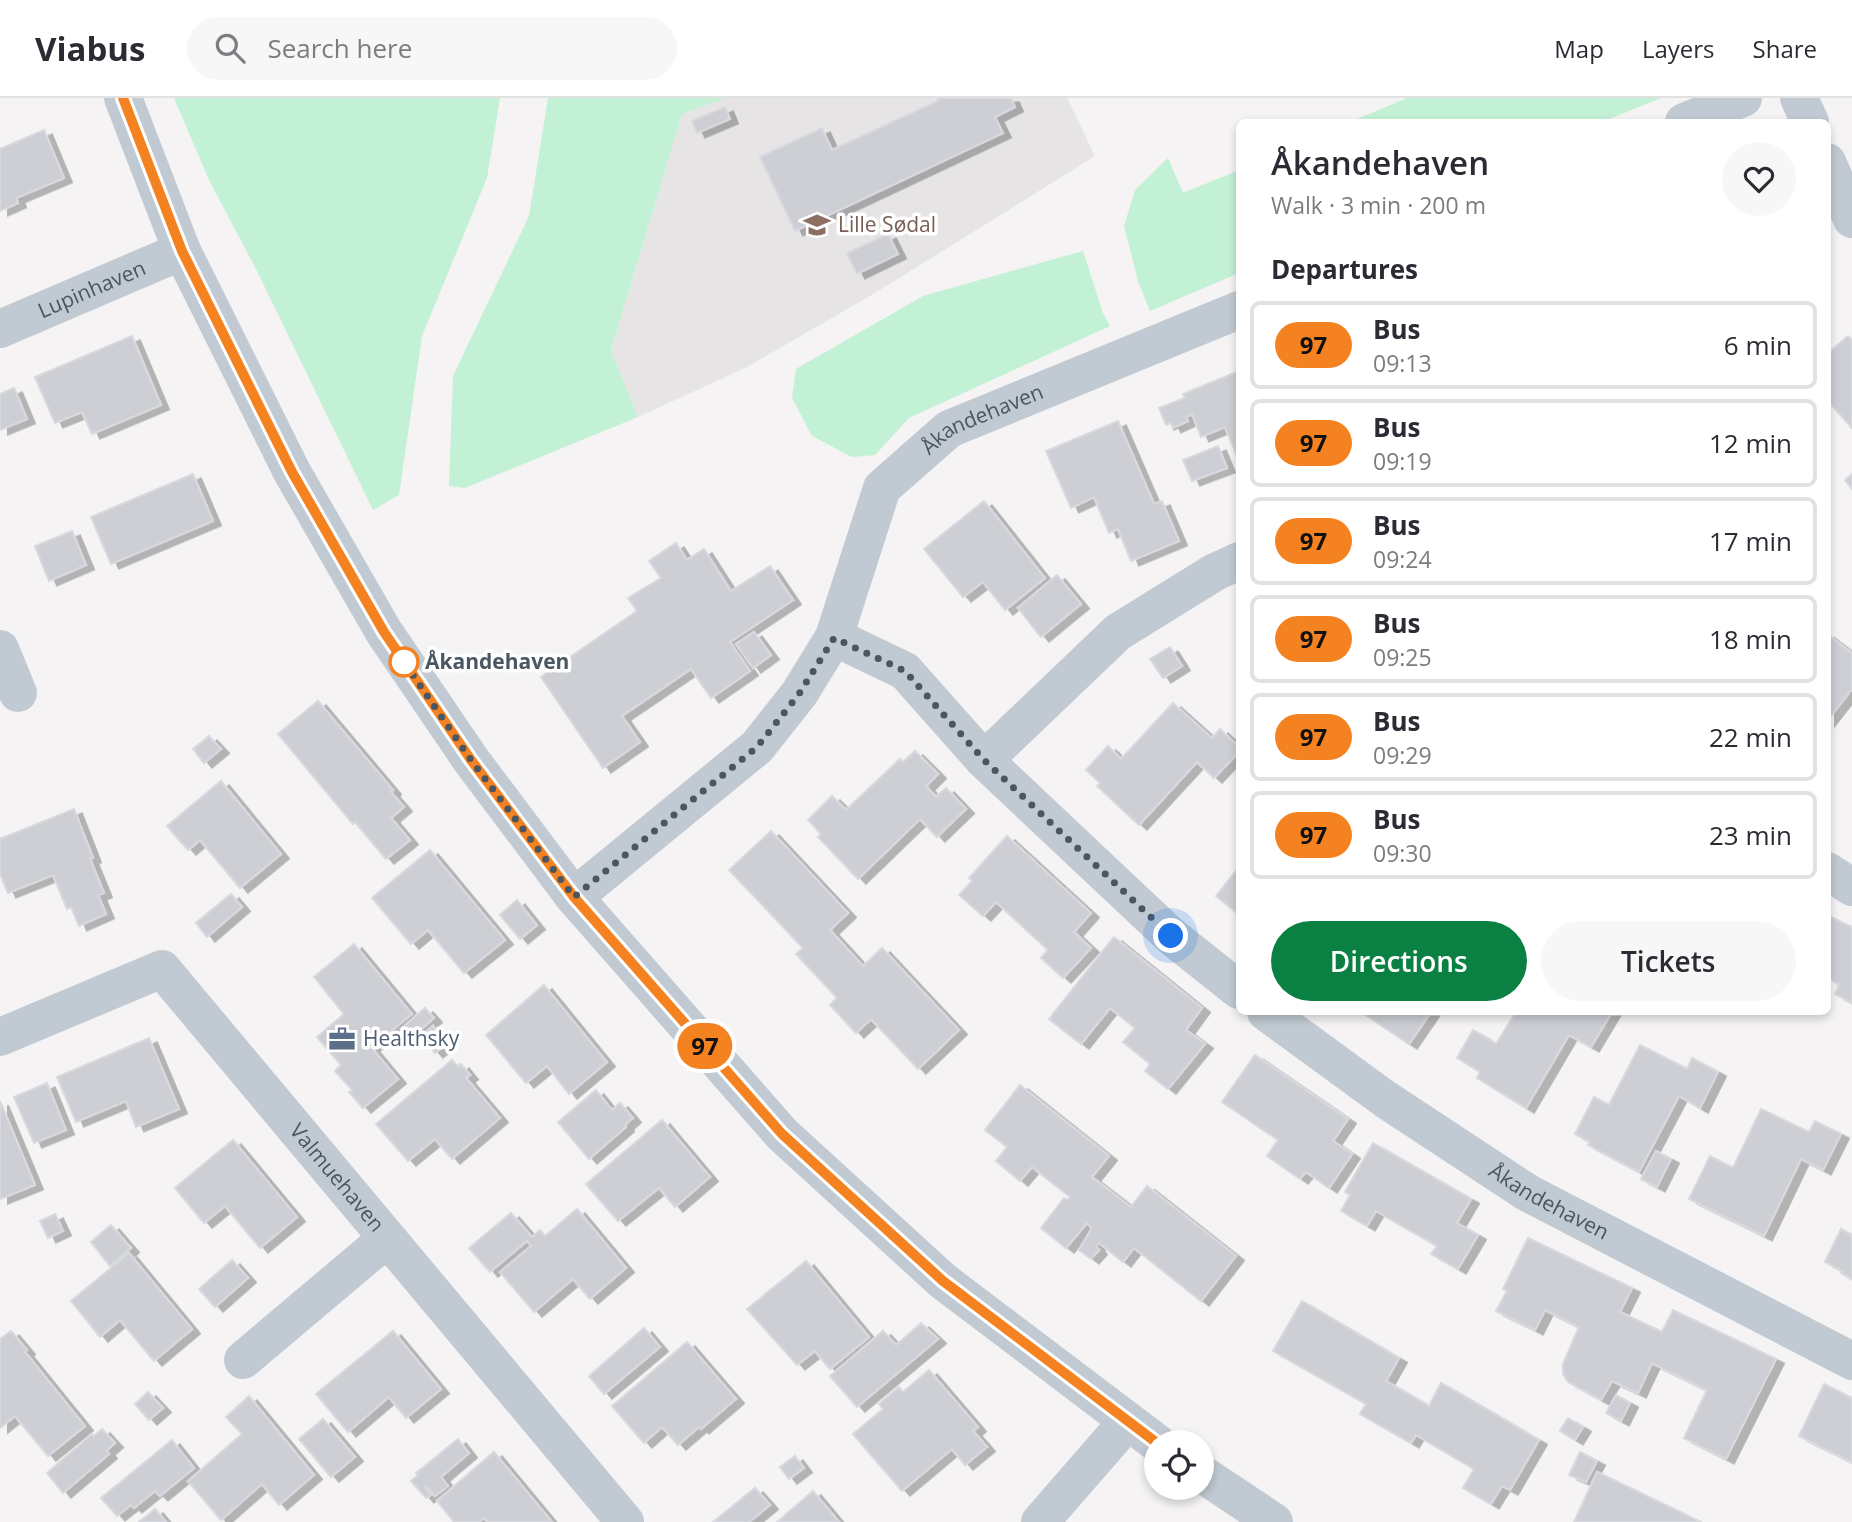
<!DOCTYPE html>
<html lang="en">
<head>
<meta charset="utf-8">
<style>
  body { margin:0; font-family:"Open Sans",sans-serif; background:#f7f7f7; color:#2b2b33; height:100vh; display:flex; flex-direction:column; font-size:26px; white-space:nowrap }
  * { box-sizing:border-box; margin:0 }
  p { font-size:23px; color:#7c7c81 }
  .icon { flex:none; width:38px; height:38px; fill:none; stroke:currentColor; stroke-width:2; stroke-linecap:round; stroke-linejoin:round }
  .map { position:relative; flex:1; overflow:hidden }
  .sheet { position:absolute; left:1236px; top:21px; width:595px; height:896px; display:flex; flex-direction:column; background:#fff; border-radius:10px; box-shadow:0 4px 10px #0003 }
  .sheet>* { flex:none }
  .badge { padding:0 14px; border-radius:23px; font-size:24px; line-height:46px }
  .tools { position:absolute; left:1144px; top:1332px; display:grid; gap:14px }
  .tools a { display:grid; place-items:center; width:70px; height:70px; border-radius:50%; background:#fff; box-shadow:0 4px 10px #0003; font-size:35px }
  .you { position:absolute; width:35px; height:35px; margin:-18px; border:5px solid #fff; border-radius:50%; background:#1a73e8; box-shadow:0 0 0 10px #1a73e833 }
  .map>.badge { position:absolute; translate:-50% -50%; box-shadow:0 0 0 4px #fff }
  h2 { padding:0 35px; font-size:26px; line-height:63px }
  .round { display:grid; place-items:center; flex:none; width:74px; height:74px; border-radius:37px; background:#f7f7f7 }
  .head { display:flex; align-items:center; justify-content:space-between; height:119px; padding:0 35px }
  h1 { font-size:33px; font-weight:600; line-height:52px }
  .action { display:flex; gap:14px; margin-top:auto; padding:14px 35px }
  .action a { flex:1; height:80px; border-radius:42px; background:#0b8043; color:#fff; font-size:28px; font-weight:600; line-height:80px; text-align:center }
  .action a+a { background:#f7f7f7; color:#2b2b33 }
  ul { padding:0; list-style:none }
  li { display:flex; align-items:center; gap:21px; height:88px; margin:0 14px 10px; padding:0 21px; border:4px solid #e1e1e2; border-radius:10px }
  li div { flex:1 }
  li b { display:block; font-size:26px }
  li em { font-style:normal }
  li .badge { min-width:77px; font-weight:700; text-align:center }
  header { display:flex; align-items:center; gap:42px; box-sizing:border-box; height:98px; padding:0 35px; background:#fff; border-bottom:2px solid #e1e1e2 }
  header strong { font-size:33px }
  nav { display:flex; gap:38px; margin-inline-start:auto; font-size:24px }
  .search { width:490px; height:63px; background:#f7f7f7; display:flex; align-items:center; gap:18px; box-sizing:border-box; padding:0 24px; border-radius:38px; color:#7c7c81; font-size:26px }
  .map>svg:first-child { display:block }
</style>
</head>
<body>
<header>
<strong>Viabus</strong>
<div class="search"><svg class="icon" aria-label="search" viewBox="0 0 24 24"><circle cx="10" cy="10" r="6"/><path d="M15 15l6 6"/></svg>Search here</div>
<nav><a>Map</a><a>Layers</a><a>Share</a></nav>
</header>
<div class="map">
<svg width="1852" height="1424" viewBox="0 0 1852 1424">
  <defs>
    <filter id="shadow"><feDropShadow dx="8" dy="4.5" stdDeviation="0" flood-color="#0004"/></filter>
  </defs>
  <rect width="100%" height="100%" fill="#f5f3f3"/>
  <!-- education -->
  <path fill="#e6e4e5" d="M 726,0 L 1067,0 L 1095,58 L 875,195 L 747,269 L 638,319 L 611,254 L 682,16 Z"/>
  <!-- green -->
  <g fill="#c3f1d5">
    <path d="M 174,0 L 500,0 L 487,80 L 422,238 L 399,397 L 373,412 L 257,173 L 209,82 Z"/>
    <path d="M 548,0 L 726,0 L 682,16 L 611,253 L 638,319 L 465,390 L 449,388 L 453,278 L 529,118 Z"/>
    <path d="M 1407,0 L 1661,0 L 1602,24 L 1350,24 Z"/>
    <path d="M 1168,60 L 1183,95 L 1239,72 L 1239,175 L 1150,213 L 1138,183 L 1124,128 L 1135,92 Z"/>
    <path d="M 1083,153 L 1103,215 L 1110,228 L 909,320 L 875,357 L 852,359 L 812,338 L 792,300 L 796,271 L 923,198 Z"/>
  </g>
  <!-- building -->
  <g fill="#cdcfd5" stroke="#d7d9de" stroke-width="2" filter="url(#shadow)">
    <path d="M 937,0 L 1011,0 L 1015,9 L 995,19 L 1003,35 L 795,133 L 760,59 L 822,30 L 832,52 L 938,3 Z"/>
    <path d="M 725,9 L 730,21 L 697,35 L 692,23 Z"/>
    <path d="M 44,32 L 64,80 L 16,100 L 18,105 L 0,113 L 0,51 Z"/>
    <path d="M 888,136 L 898,156 L 857,176 L 847,155 Z"/>
    <path d="M 132,238 L 161,307 L 92,336 L 82,314 L 55,325 L 35,279 Z"/>
    <path d="M 1848,238 L 1852,242 L 1852,330 L 1827,302 L 1827,256 Z"/>
    <path d="M 1239,273 L 1239,363 L 1225,329 L 1201,339 L 1192,316 L 1186,319 L 1188,323 L 1173,330 L 1171,325 L 1166,327 L 1159,310 L 1185,300 L 1183,296 Z"/>
    <path d="M 14,290 L 27,321 L 0,332 L 0,296 Z"/>
    <path d="M 1118,323 L 1154,406 L 1162,403 L 1179,443 L 1131,463 L 1118,431 L 1109,435 L 1094,399 L 1071,410 L 1046,353 Z"/>
    <path d="M 1218,348 L 1227,370 L 1192,383 L 1183,362 Z"/>
    <path d="M 193,376 L 213,423 L 111,466 L 91,419 Z"/>
    <path d="M 1852,376 L 1852,391 L 1845,382 Z"/>
    <path d="M 984,403 L 1045,480 L 1005,512 L 983,484 L 963,499 L 924,451 Z"/>
    <path d="M 72,433 L 86,467 L 49,483 L 35,448 Z"/>
    <path d="M 676,445 L 687,462 L 704,451 L 731,493 L 770,468 L 793,502 L 730,544 L 750,573 L 711,600 L 691,571 L 622,618 L 640,644 L 603,670 L 541,579 L 637,513 L 628,500 L 661,480 L 649,463 Z"/>
    <path d="M 1057,477 L 1081,506 L 1041,539 L 1018,510 Z"/>
    <path d="M 754,534 L 771,557 L 753,570 L 736,546 Z"/>
    <path d="M 1827,536 L 1852,555 L 1852,591 L 1827,623 Z"/>
    <path d="M 1170,549 L 1182,568 L 1163,580 L 1150,561 Z"/>
    <path d="M 318,603 L 393,692 L 391,694 L 404,709 L 391,720 L 410,742 L 386,761 L 355,724 L 353,726 L 278,636 Z"/>
    <path d="M 1173,605 L 1212,640 L 1220,631 L 1239,649 L 1239,654 L 1214,680 L 1197,664 L 1139,727 L 1097,688 L 1100,685 L 1086,672 L 1108,648 L 1121,661 Z"/>
    <path d="M 209,638 L 221,651 L 204,665 L 193,651 Z"/>
    <path d="M 915,653 L 938,676 L 926,688 L 936,699 L 946,690 L 966,711 L 937,739 L 920,721 L 858,781 L 818,739 L 821,736 L 808,722 L 832,698 L 846,712 L 900,661 L 903,664 Z"/>
    <path d="M 221,683 L 281,756 L 240,790 L 200,742 L 188,752 L 167,728 Z"/>
    <path d="M 74,711 L 93,760 L 90,761 L 104,795 L 98,797 L 106,816 L 79,828 L 71,809 L 67,811 L 53,777 L 8,795 L 0,776 L 0,741 Z"/>
    <path d="M 771,733 L 848,815 L 830,832 L 863,868 L 882,850 L 959,932 L 918,971 L 871,921 L 856,935 L 830,907 L 837,900 L 796,856 L 803,850 L 729,772 Z"/>
    <path d="M 1007,738 L 1091,815 L 1074,834 L 1091,850 L 1063,880 L 1041,860 L 1048,852 L 996,804 L 983,818 L 959,797 L 972,783 L 969,780 Z"/>
    <path d="M 430,752 L 505,842 L 464,875 L 428,832 L 411,846 L 372,800 Z"/>
    <path d="M 1239,769 L 1239,817 L 1216,798 Z"/>
    <path d="M 231,796 L 242,809 L 207,839 L 196,825 Z"/>
    <path d="M 517,802 L 537,827 L 520,841 L 500,817 Z"/>
    <path d="M 1827,817 L 1852,829 L 1852,905 L 1835,896 L 1839,886 L 1827,880 Z"/>
    <path d="M 1114,839 L 1202,910 L 1186,932 L 1205,946 L 1168,991 L 1145,973 L 1150,966 L 1123,944 L 1135,930 L 1110,910 L 1081,946 L 1049,921 Z"/>
    <path d="M 354,846 L 412,916 L 371,949 L 398,981 L 363,1010 L 349,994 L 352,992 L 335,973 L 341,967 L 317,939 L 344,916 L 314,879 Z"/>
    <path d="M 544,887 L 607,964 L 569,996 L 547,968 L 526,985 L 486,937 Z"/>
    <path d="M 425,910 L 434,920 L 410,941 L 401,931 Z"/>
    <path d="M 1361,914 L 1431,914 L 1409,946 Z"/>
    <path d="M 1516,914 L 1612,914 L 1591,949 L 1569,937 L 1526,1010 L 1477,980 L 1480,974 L 1457,960 L 1473,932 L 1496,946 Z"/>
    <path d="M 433,928 L 447,945 L 435,955 L 421,938 Z"/>
    <path d="M 149,940 L 179,1011 L 136,1029 L 126,1003 L 76,1024 L 57,979 Z"/>
    <path d="M 1640,947 L 1687,971 L 1692,960 L 1718,974 L 1700,1010 L 1679,998 L 1639,1074 L 1588,1047 L 1590,1044 L 1575,1036 L 1594,999 L 1609,1007 Z"/>
    <path d="M 1255,957 L 1348,1021 L 1333,1043 L 1352,1056 L 1329,1090 L 1306,1074 L 1300,1081 L 1267,1058 L 1278,1042 L 1222,1004 Z"/>
    <path d="M 452,962 L 458,969 L 461,966 L 470,977 L 466,980 L 500,1020 L 452,1061 L 435,1041 L 408,1063 L 376,1026 Z"/>
    <path d="M 47,985 L 66,1032 L 34,1045 L 14,999 Z"/>
    <path d="M 1020,987 L 1109,1058 L 1092,1079 L 1131,1109 L 1147,1088 L 1236,1158 L 1201,1203 L 1134,1150 L 1123,1164 L 1099,1145 L 1096,1149 L 1099,1152 L 1091,1161 L 1079,1152 L 1092,1130 L 1087,1125 L 1066,1150 L 1041,1130 L 1064,1100 L 1067,1102 L 1070,1099 L 1032,1069 L 1020,1083 L 996,1063 L 1007,1049 L 985,1032 Z"/>
    <path d="M 596,992 L 612,1012 L 620,1005 L 633,1020 L 625,1027 L 626,1029 L 589,1061 L 558,1024 Z"/>
    <path d="M 0,1003 L 35,1087 L 0,1101 Z"/>
    <path d="M 1761,1011 L 1809,1034 L 1815,1023 L 1841,1036 L 1823,1072 L 1801,1061 L 1764,1138 L 1689,1101 L 1710,1058 L 1733,1070 Z"/>
    <path d="M 662,1022 L 710,1079 L 675,1109 L 659,1090 L 618,1123 L 586,1086 Z"/>
    <path d="M 233,1042 L 297,1119 L 260,1150 L 225,1108 L 204,1125 L 175,1090 Z"/>
    <path d="M 1373,1045 L 1471,1101 L 1457,1125 L 1478,1137 L 1458,1171 L 1431,1156 L 1437,1148 L 1376,1113 L 1367,1128 L 1341,1113 L 1350,1097 L 1345,1094 Z"/>
    <path d="M 1656,1053 L 1671,1061 L 1657,1089 L 1641,1081 Z"/>
    <path d="M 577,1111 L 626,1170 L 590,1201 L 573,1181 L 534,1214 L 500,1174 L 531,1148 L 527,1143 L 490,1174 L 469,1150 L 511,1115 L 532,1139 L 540,1132 L 545,1138 Z"/>
    <path d="M 55,1116 L 63,1133 L 48,1140 L 40,1123 Z"/>
    <path d="M 111,1127 L 131,1150 L 110,1168 L 91,1144 Z"/>
    <path d="M 1841,1131 L 1852,1137 L 1852,1181 L 1841,1175 L 1843,1173 L 1825,1164 Z"/>
    <path d="M 1528,1140 L 1632,1190 L 1620,1214 L 1662,1234 L 1673,1212 L 1776,1261 L 1726,1361 L 1684,1340 L 1707,1292 L 1652,1265 L 1638,1295 L 1612,1283 L 1601,1302 L 1568,1284 L 1563,1276 L 1563,1266 L 1579,1229 L 1545,1212 L 1535,1232 L 1496,1213 L 1507,1193 L 1503,1191 Z"/>
    <path d="M 129,1155 L 192,1231 L 154,1263 L 120,1222 L 100,1239 L 71,1203 Z"/>
    <path d="M 232,1162 L 248,1180 L 215,1209 L 199,1191 Z"/>
    <path d="M 806,1163 L 869,1239 L 830,1271 L 815,1253 L 797,1267 L 747,1211 Z"/>
    <path d="M 1302,1203 L 1399,1260 L 1386,1283 L 1429,1308 L 1441,1285 L 1539,1342 L 1510,1392 L 1502,1388 L 1491,1406 L 1463,1390 L 1474,1371 L 1416,1337 L 1411,1345 L 1360,1316 L 1366,1306 L 1273,1253 Z"/>
    <path d="M 921,1225 L 938,1241 L 857,1309 L 830,1278 L 883,1233 L 896,1247 Z"/>
    <path d="M 644,1230 L 660,1249 L 604,1296 L 589,1278 Z"/>
    <path d="M 11,1233 L 27,1252 L 25,1254 L 85,1328 L 48,1358 L 15,1318 L 0,1330 L 0,1241 Z"/>
    <path d="M 393,1233 L 441,1291 L 406,1320 L 389,1299 L 348,1334 L 316,1296 Z"/>
    <path d="M 687,1244 L 736,1301 L 701,1331 L 699,1329 L 678,1347 L 662,1329 L 644,1345 L 612,1308 Z"/>
    <path d="M 929,1272 L 978,1329 L 973,1333 L 987,1349 L 965,1367 L 952,1351 L 902,1393 L 853,1336 L 883,1311 L 879,1306 L 899,1289 L 903,1294 Z"/>
    <path d="M 1824,1286 L 1852,1300 L 1852,1364 L 1799,1338 Z"/>
    <path d="M 148,1294 L 163,1310 L 149,1322 L 135,1306 Z"/>
    <path d="M 1616,1297 L 1630,1305 L 1621,1323 L 1606,1315 Z"/>
    <path d="M 249,1298 L 314,1377 L 279,1407 L 262,1386 L 221,1422 L 188,1383 L 242,1336 L 226,1319 Z"/>
    <path d="M 1568,1320 L 1583,1329 L 1575,1342 L 1560,1333 Z"/>
    <path d="M 323,1321 L 355,1359 L 331,1379 L 299,1341 Z"/>
    <path d="M 102,1331 L 115,1345 L 106,1353 L 109,1356 L 63,1395 L 47,1375 L 92,1336 L 94,1338 Z"/>
    <path d="M 458,1341 L 469,1355 L 441,1379 L 448,1388 L 435,1398 L 426,1388 L 425,1389 L 431,1397 L 426,1400 L 411,1383 L 418,1377 L 416,1375 Z"/>
    <path d="M 172,1342 L 194,1370 L 160,1398 L 155,1393 L 134,1410 L 131,1407 L 117,1418 L 101,1400 Z"/>
    <path d="M 494,1354 L 552,1424 L 488,1424 L 484,1420 L 479,1424 L 454,1424 L 437,1403 Z"/>
    <path d="M 1580,1354 L 1597,1363 L 1586,1384 L 1569,1377 Z"/>
    <path d="M 795,1358 L 804,1370 L 789,1381 L 780,1369 Z"/>
    <path d="M 1597,1374 L 1699,1423 L 1698,1424 L 1574,1424 Z"/>
    <path d="M 755,1390 L 770,1407 L 749,1424 L 713,1424 Z"/>
    <path d="M 813,1393 L 839,1424 L 777,1424 Z"/>
    <path d="M 155,1411 L 166,1424 L 139,1424 Z"/>
  </g>
  <g fill="none" stroke-linecap="round" stroke-linejoin="round">
    <!-- minor -->
    <g stroke="#c1cad2" stroke-width="38">
      <path d="M 123,0 L 182,153 L 292,374 L 384,534 L 471,662 L 574,799 L 782,1036 L 943,1183 L 1157,1345"/>
      <path d="M 1799,0 L 1810,24"/>
      <path d="M 1684,24 L 1743,0"/>
      <path d="M 1827,64 L 1852,121"/>
      <path id="s1" d="M 0,231 L 182,153"/>
      <path d="M 834,539 L 905,573 L 984,662 L 1171,838 L 1239,892"/>
      <path d="M 0,551 L 18,595"/>
      <path d="M 984,662 L 1118,534 L 1215,474 L 1239,463"/>
      <path d="M 1827,773 L 1852,789"/>
      <path id="s2" d="M 574,799 L 757,649 L 799,596 L 834,539 L 882,390 L 949,331 L 1239,212"/>
      <path id="s3" d="M 1266,914 L 1385,1001 L 1528,1095 L 1852,1263"/>
      <path id="s4" d="M 0,939 L 162,871 L 625,1424"/>
      <path d="M 243,1262 L 371,1154 L 389,1143"/>
      <path d="M 1202,1376 L 1274,1424"/>
      <path d="M 1040,1424 L 1127,1324"/>
    </g>
  </g>
  <g fill="none" stroke-linecap="round" stroke-linejoin="round">
    <defs>
      <path id="line" d="M 123,0 L 182,153 L 292,374 L 384,534 L 471,662 L 574,799 L 782,1036 L 943,1183 L 1157,1345"/>
    </defs>
    <!-- line casing -->
    <use href="#line" stroke="#fff" stroke-width="16"/>
    <!-- line -->
    <use href="#line" stroke="#f58220" stroke-width="10"/>
    <!-- walk -->
    <path stroke="#4a5661" stroke-width="7" stroke-dasharray="0 12.6" d="M 404,564 L 398,555 L 471,662 L 574,799 L 757,649 L 799,596 L 834,540 L 905,573 L 984,662 L 1171,838"/>
  </g>
  <!-- icons -->
  <defs>
    <symbol id="school-bare" viewBox="-9 -9 18 18"><path d="M0-5L7-2L0 1L-7-2ZM-4 1L0 2.5L4 1V4Q0 6-4 4Z" fill="#8d6e63" stroke="#fff" stroke-width="2.5" paint-order="stroke"/></symbol>
    <symbol id="office-bare" viewBox="-9 -9 18 18"><path d="M-6-3h4V-5.5h4V-3h4V5H-6ZM-1-4.5V-3h2v-1.5ZM-6 0V1H6V0Z" fill="#5c6f8a" stroke="#fff" stroke-width="2.5" paint-order="stroke"/></symbol>
  </defs>
  <g fill-rule="evenodd">
    <use href="#school-bare" x="798" y="108" width="38" height="38"/>
    <use href="#office-bare" x="323" y="922" width="38" height="38"/>
  </g>
  <!-- markers -->
  <circle fill="#fff" stroke="#f58220" stroke-width="3.5" cx="404" cy="564" r="14"/>
  <g text-anchor="middle" stroke-width="7" stroke-linejoin="round" paint-order="stroke">
    <!-- education labels -->
    <g font-size="21" fill="#785e54" stroke="#fff" text-anchor="start">
      <text x="838" y="134">Lille Sødal</text>
    </g>
    <!-- street labels -->
    <g font-size="21" fill="#4a5661" stroke="#fff">
      <text dy="7" stroke="none"><textPath href="#s1" startOffset="100">Lupinhaven</textPath></text>
      <text dy="7" stroke="none"><textPath href="#s2" startOffset="651">Åkandehaven</textPath></text>
      <text dy="7" stroke="none"><textPath href="#s4" startOffset="448">Valmuehaven</textPath></text>
      <text dy="7" stroke="none"><textPath href="#s3" startOffset="341">Åkandehaven</textPath></text>
    </g>
    <!-- stop labels -->
    <g font-size="21" font-weight="bold" fill="#4a5661" stroke="#fff" text-anchor="start">
      <text x="425" y="571">Åkandehaven</text>
    </g>
    <!-- service labels -->
    <g font-size="21" fill="#4e5e75" stroke="#fff" text-anchor="start">
      <text x="363" y="948">Healthsky</text>
    </g>
  </g>
</svg>
<div class="tools">
<a><svg class="icon" aria-label="locate" viewBox="0 0 24 24"><circle cx="12" cy="12" r="6"/><path d="M12 2v4M12 18v4M2 12h4M18 12h4"/></svg></a>
</div>
<div class="you" style="left:1171px;top:838px"></div>
<b class="badge" style="left:705px;top:948px;background:#f58220;color:#111">97</b>
<section class="sheet">
<div class="head"><div><h1>Åkandehaven</h1><p>Walk · 3 min · 200 m</p></div><a class="round"><svg class="icon" aria-label="heart" viewBox="0 0 24 24"><path d="M12 20l-8-8c-3-5 5-10 8-4 3-6 11-1 8 4z"/></svg></a></div>
<h2>Departures</h2>
<ul>
<li><span class="badge" style="background:#f58220;color:#111">97</span><div><b>Bus</b><p>09:13</p></div><em>6 min</em></li>
<li><span class="badge" style="background:#f58220;color:#111">97</span><div><b>Bus</b><p>09:19</p></div><em>12 min</em></li>
<li><span class="badge" style="background:#f58220;color:#111">97</span><div><b>Bus</b><p>09:24</p></div><em>17 min</em></li>
<li><span class="badge" style="background:#f58220;color:#111">97</span><div><b>Bus</b><p>09:25</p></div><em>18 min</em></li>
<li><span class="badge" style="background:#f58220;color:#111">97</span><div><b>Bus</b><p>09:29</p></div><em>22 min</em></li>
<li><span class="badge" style="background:#f58220;color:#111">97</span><div><b>Bus</b><p>09:30</p></div><em>23 min</em></li>
</ul>
<div class="action"><a>Directions</a><a>Tickets</a></div>
</section>
</div>
</body>
</html>
